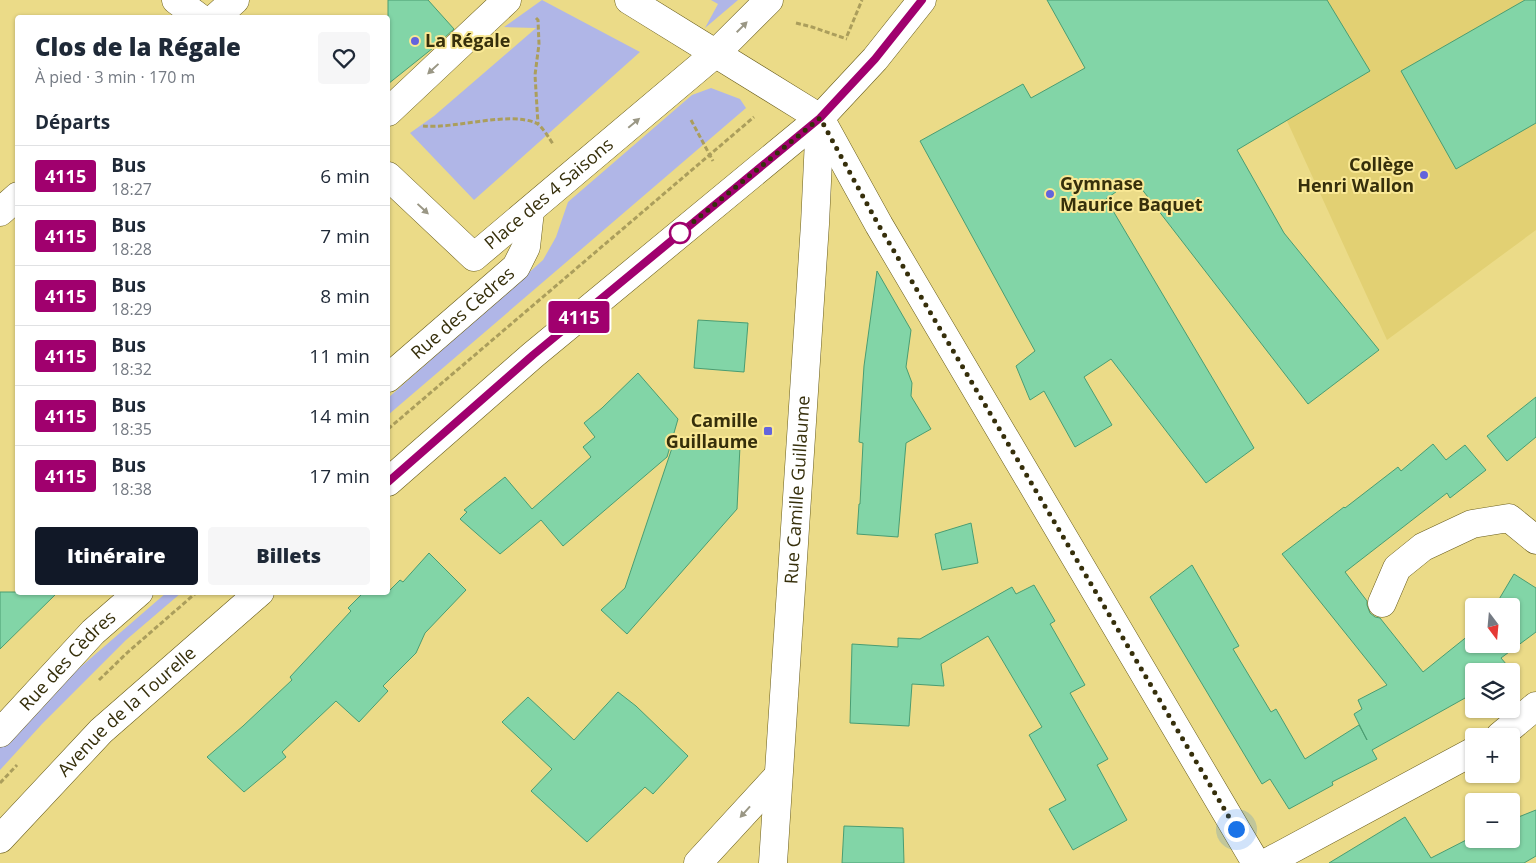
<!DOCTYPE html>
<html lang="fr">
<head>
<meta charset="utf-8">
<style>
  body { margin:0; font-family:"Open Sans",sans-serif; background:#f6f6f7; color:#1f2937; height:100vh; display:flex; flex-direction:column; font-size:19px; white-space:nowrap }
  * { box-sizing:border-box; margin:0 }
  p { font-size:16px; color:#747a83 }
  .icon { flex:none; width:28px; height:28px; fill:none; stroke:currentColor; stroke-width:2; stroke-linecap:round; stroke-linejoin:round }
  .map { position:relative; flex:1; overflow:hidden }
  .sheet { position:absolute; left:15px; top:15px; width:375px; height:580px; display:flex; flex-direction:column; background:#fff; border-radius:5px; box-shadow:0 1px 4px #0004 }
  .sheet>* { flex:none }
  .badge { padding:0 10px; border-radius:4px; font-size:18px; line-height:32px }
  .needle { width:32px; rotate:164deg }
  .tools { position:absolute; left:1465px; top:598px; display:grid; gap:10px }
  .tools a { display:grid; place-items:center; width:55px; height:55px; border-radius:5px; background:#fff; box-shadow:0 1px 4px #0004; font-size:25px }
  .you { position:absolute; width:25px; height:25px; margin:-12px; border:4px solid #fff; border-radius:50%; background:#1a73e8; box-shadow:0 0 0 8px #1a73e833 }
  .map>.badge { position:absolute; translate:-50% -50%; box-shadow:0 0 0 2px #fff }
  h2 { padding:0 20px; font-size:19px; line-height:45px }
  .round { display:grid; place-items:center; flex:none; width:52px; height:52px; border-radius:5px; background:#f6f6f7 }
  .summary { display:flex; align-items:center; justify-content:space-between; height:85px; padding:0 20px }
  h1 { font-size:24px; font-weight:800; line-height:38px }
  .button { display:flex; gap:10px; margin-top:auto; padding:10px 20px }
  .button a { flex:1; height:58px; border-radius:5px; background:#111827; color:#fff; font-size:20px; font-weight:800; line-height:58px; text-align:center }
  .button a+a { background:#f6f6f7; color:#1f2937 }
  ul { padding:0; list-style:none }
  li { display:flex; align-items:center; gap:15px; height:60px; padding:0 20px; border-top:1px solid #e0e1e3 }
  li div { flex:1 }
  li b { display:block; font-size:19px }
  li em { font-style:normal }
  li .badge { min-width:55px; font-weight:700; text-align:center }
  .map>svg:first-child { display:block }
</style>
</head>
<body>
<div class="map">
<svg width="1536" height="863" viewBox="0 0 1536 863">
  <rect width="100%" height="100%" fill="#ebdb88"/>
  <!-- built -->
  <path fill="#e2d073" d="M 1215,0 L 1536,0 L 1536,230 L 1387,340 L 1287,121 Z"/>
  <!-- green -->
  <g fill="#b0b6e7">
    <path d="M 542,0 L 640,52 L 474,200 L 410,133 L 434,116 L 536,28 L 504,27 Z"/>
    <path d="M 711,0 L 738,0 L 705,28 L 718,4 Z"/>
    <path d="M 711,88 L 740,99 L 746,108 L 388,415 L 388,398 L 543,260 L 556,237 L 568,202 L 692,95 Z"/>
    <path d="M 166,593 L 181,593 L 126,640 L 42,724 L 0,770 L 0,747 L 76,671 Z"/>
  </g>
  <!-- building -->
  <g fill="#82d5a7" stroke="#4a9d72">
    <path d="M 388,0 L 428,0 L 454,29 L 433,48 L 388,84 Z"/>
    <path d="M 1047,0 L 1327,0 L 1370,71 L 1237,150 L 1284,233 L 1379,350 L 1308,404 L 1134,179 L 1106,199 L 1254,448 L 1206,483 L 1111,359 L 1084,377 L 1112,425 L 1075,447 L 1044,391 L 1030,400 L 1016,366 L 1035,351 L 920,141 L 1023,84 L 1031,98 L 1085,68 Z"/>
    <path d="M 1525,0 L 1536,0 L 1536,123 L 1456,169 L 1401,71 Z"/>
    <path d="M 877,271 L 911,330 L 906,367 L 912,383 L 911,396 L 931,429 L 906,443 L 898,537 L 857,534 L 859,504 L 860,504 L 863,443 L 859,442 L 864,366 Z"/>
    <path d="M 698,320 L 748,323 L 744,372 L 694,368 Z"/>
    <path d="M 638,373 L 678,419 L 667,457 L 563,546 L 541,520 L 500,554 L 460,519 L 467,512 L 464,510 L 505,477 L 532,509 L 591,457 L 583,447 L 595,437 L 584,423 L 602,408 Z"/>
    <path d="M 1536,397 L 1536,437 L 1507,461 L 1487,436 Z"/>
    <path d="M 674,442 L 740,446 L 737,509 L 627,634 L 601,610 L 625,588 Z"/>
    <path d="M 1433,444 L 1446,460 L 1465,445 L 1486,470 L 1450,498 L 1447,493 L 1345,572 L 1367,601 L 1367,605 L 1370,613 L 1375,617 L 1380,618 L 1423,672 L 1474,631 L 1474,644 L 1511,644 L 1511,606 L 1495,606 L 1514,574 L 1536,588 L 1536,632 L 1501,658 L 1512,671 L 1474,671 L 1474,693 L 1372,750 L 1377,759 L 1332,782 L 1333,785 L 1289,809 L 1270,779 L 1262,784 L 1150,597 L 1192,565 L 1239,646 L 1233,649 L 1271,712 L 1276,709 L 1305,759 L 1359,725 L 1367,740 L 1354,714 L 1362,709 L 1358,700 L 1387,685 L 1282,554 L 1344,507 L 1345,508 L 1398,467 L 1401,471 Z"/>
    <path d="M 971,523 L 978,563 L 942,570 L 935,534 Z"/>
    <path d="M 429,553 L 466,590 L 425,633 L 416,653 L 383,686 L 388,691 L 359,722 L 336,701 L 282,752 L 286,757 L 244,792 L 207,757 L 243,726 L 292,680 L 290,677 L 351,611 L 348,608 L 364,592 L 388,592 L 400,580 L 403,582 Z"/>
    <path d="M 1034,585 L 1055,621 L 1050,624 L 1085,685 L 1070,693 L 1108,759 L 1097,765 L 1127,820 L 1073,850 L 1049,809 L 1066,800 L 1029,735 L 1042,727 L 988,636 L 941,664 L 944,686 L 912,684 L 909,726 L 850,723 L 852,644 L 898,647 L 898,638 L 920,639 L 1012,587 L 1016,594 Z"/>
    <path d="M 0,592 L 58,592 L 0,649 Z"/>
    <path d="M 618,692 L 636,706 L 688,756 L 653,794 L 645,787 L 587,842 L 531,791 L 552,769 L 502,722 L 528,697 L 574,740 Z"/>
    <path d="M 1536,810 L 1536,856 L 1524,863 L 1329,863 L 1405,817 L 1431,858 L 1474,836 L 1474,839 L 1511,839 L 1511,816 L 1514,815 L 1516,818 Z"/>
    <path d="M 844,826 L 903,828 L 904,863 L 842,863 Z"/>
  </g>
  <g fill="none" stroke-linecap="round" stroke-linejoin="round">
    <defs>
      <g id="minor">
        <path d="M 176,0 L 200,18"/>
        <path d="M 629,0 L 820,118 L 879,225 L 1256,863"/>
        <path d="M 215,18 L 235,0"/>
        <path d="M 388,112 L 507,0"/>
        <path id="s1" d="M 388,176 L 474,257 L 716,53 L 769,0"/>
        <path d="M 0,212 L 18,196"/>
        <path id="s2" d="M 388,378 L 516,267 L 526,247 L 530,211"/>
        <path d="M 1382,603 L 1397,568 L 1423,547 L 1472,524 L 1509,518 L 1536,540"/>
        <path id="s3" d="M 0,733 L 93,632 L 139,592"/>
        <path d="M 1500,736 L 1536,706"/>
        <path d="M 698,863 L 778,776"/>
        <path id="s4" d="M 773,863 L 815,224 L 820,118"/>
        <path d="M 1266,863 L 1474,751"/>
      </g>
      <g id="major">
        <path d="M 388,482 L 533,355 L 820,118 L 875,59 L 922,0"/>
        <path id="s5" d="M 0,839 L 101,731 L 260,592"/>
      </g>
    </defs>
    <!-- minor casing -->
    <use href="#minor" stroke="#685c1b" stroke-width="29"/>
    <!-- major casing -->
    <use href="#major" stroke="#685c1b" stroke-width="29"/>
    <!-- path -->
    <g stroke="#ab9e5c" stroke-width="3" stroke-dasharray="5 2.5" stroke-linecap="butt">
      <path d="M 536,18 L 538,20 L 539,44 L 535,75 L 538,124"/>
      <path d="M 796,23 L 812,27 L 847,39"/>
      <path d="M 847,36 L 862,0"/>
      <path d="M 691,120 L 713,161"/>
      <path d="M 423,126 C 456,129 508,111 536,123 C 542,126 549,138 553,144"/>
      <path d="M 388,429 L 754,117"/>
      <path d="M 99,680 L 128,652 L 197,592"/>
      <path d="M 0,783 L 17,765"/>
    </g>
    <!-- minor -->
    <use href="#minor" stroke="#fff" stroke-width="28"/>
    <!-- major -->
    <use href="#major" stroke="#fff" stroke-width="28"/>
  </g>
  <!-- one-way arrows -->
  <defs><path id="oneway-solid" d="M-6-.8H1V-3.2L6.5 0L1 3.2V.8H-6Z" transform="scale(1.25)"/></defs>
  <g fill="#9a9785">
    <use href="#oneway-solid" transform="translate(742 27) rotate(-45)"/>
    <use href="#oneway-solid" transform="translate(433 69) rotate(137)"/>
    <use href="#oneway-solid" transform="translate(634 123) rotate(-40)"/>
    <use href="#oneway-solid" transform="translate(423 209) rotate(43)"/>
    <use href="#oneway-solid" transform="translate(745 812) rotate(132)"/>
  </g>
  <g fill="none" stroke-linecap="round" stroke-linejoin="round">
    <defs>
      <path id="line" d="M 388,482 L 533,355 L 820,118 L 875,59 L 922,0"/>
    </defs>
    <!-- line casing -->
    <use href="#line" stroke="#fff" stroke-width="11"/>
    <!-- line -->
    <use href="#line" stroke="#a0006e" stroke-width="8"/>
    <!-- walk -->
    <path stroke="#362f0b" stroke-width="5" stroke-dasharray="0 9" d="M 680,233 L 820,118 L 878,224 L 1236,829"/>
  </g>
  <!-- markers -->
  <g fill="#6364dc" stroke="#f9e895" stroke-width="2">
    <circle cx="415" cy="41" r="5"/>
    <circle cx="1424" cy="175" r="5"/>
    <circle cx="1050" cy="194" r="5"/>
    <rect x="763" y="426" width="10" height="10" rx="2.5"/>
  </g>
  <circle fill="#fff" stroke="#a0006e" stroke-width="2.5" cx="680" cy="233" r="10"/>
  <g text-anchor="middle" stroke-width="4" stroke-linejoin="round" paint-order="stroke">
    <!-- poi labels -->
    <g font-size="18" font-weight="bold" fill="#362f0b" stroke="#f9e895" text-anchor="start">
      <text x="425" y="47">La Régale</text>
      <text x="1414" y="171" text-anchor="end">Collège<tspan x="1414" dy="21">Henri Wallon</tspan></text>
      <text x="1060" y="190">Gymnase<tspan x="1060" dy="21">Maurice Baquet</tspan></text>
      <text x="758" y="427" text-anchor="end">Camille<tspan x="758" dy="21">Guillaume</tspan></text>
    </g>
    <!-- street labels -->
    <g font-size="18" fill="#362f0b" stroke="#f9e895">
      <text dy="6" stroke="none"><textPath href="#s1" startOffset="216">Place des 4 Saisons</textPath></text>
      <text dy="6" stroke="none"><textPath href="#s2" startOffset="99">Rue des Cèdres</textPath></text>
      <text dy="6" stroke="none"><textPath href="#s4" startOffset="374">Rue Camille Guillaume</textPath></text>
      <text dy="6" stroke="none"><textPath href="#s3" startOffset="99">Rue des Cèdres</textPath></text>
      <text dy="6" stroke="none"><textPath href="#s5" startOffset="180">Avenue de la Tourelle</textPath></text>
    </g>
  </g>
</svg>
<div class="tools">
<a><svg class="needle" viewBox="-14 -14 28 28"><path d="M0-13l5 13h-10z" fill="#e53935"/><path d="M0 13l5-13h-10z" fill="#747a83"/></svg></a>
<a><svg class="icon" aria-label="layers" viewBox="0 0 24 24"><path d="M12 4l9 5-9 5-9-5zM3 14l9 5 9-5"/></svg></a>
<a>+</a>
<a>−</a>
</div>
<div class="you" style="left:1236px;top:829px"></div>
<b class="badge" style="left:579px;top:317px;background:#a0006e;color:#fff">4115</b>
<section class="sheet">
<div class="summary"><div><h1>Clos de la Régale</h1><p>À pied · 3 min · 170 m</p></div><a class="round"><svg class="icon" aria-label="heart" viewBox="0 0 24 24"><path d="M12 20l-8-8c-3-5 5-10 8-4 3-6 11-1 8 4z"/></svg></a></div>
<h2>Départs</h2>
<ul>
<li><span class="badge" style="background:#a0006e;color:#fff">4115</span><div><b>Bus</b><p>18:27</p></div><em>6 min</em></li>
<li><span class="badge" style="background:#a0006e;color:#fff">4115</span><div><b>Bus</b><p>18:28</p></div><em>7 min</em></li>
<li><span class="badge" style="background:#a0006e;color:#fff">4115</span><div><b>Bus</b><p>18:29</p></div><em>8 min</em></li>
<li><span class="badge" style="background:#a0006e;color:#fff">4115</span><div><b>Bus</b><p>18:32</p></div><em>11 min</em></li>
<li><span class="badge" style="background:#a0006e;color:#fff">4115</span><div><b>Bus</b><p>18:35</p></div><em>14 min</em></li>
<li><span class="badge" style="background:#a0006e;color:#fff">4115</span><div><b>Bus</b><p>18:38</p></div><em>17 min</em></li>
</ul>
<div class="button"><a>Itinéraire</a><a>Billets</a></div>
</section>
</div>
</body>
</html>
